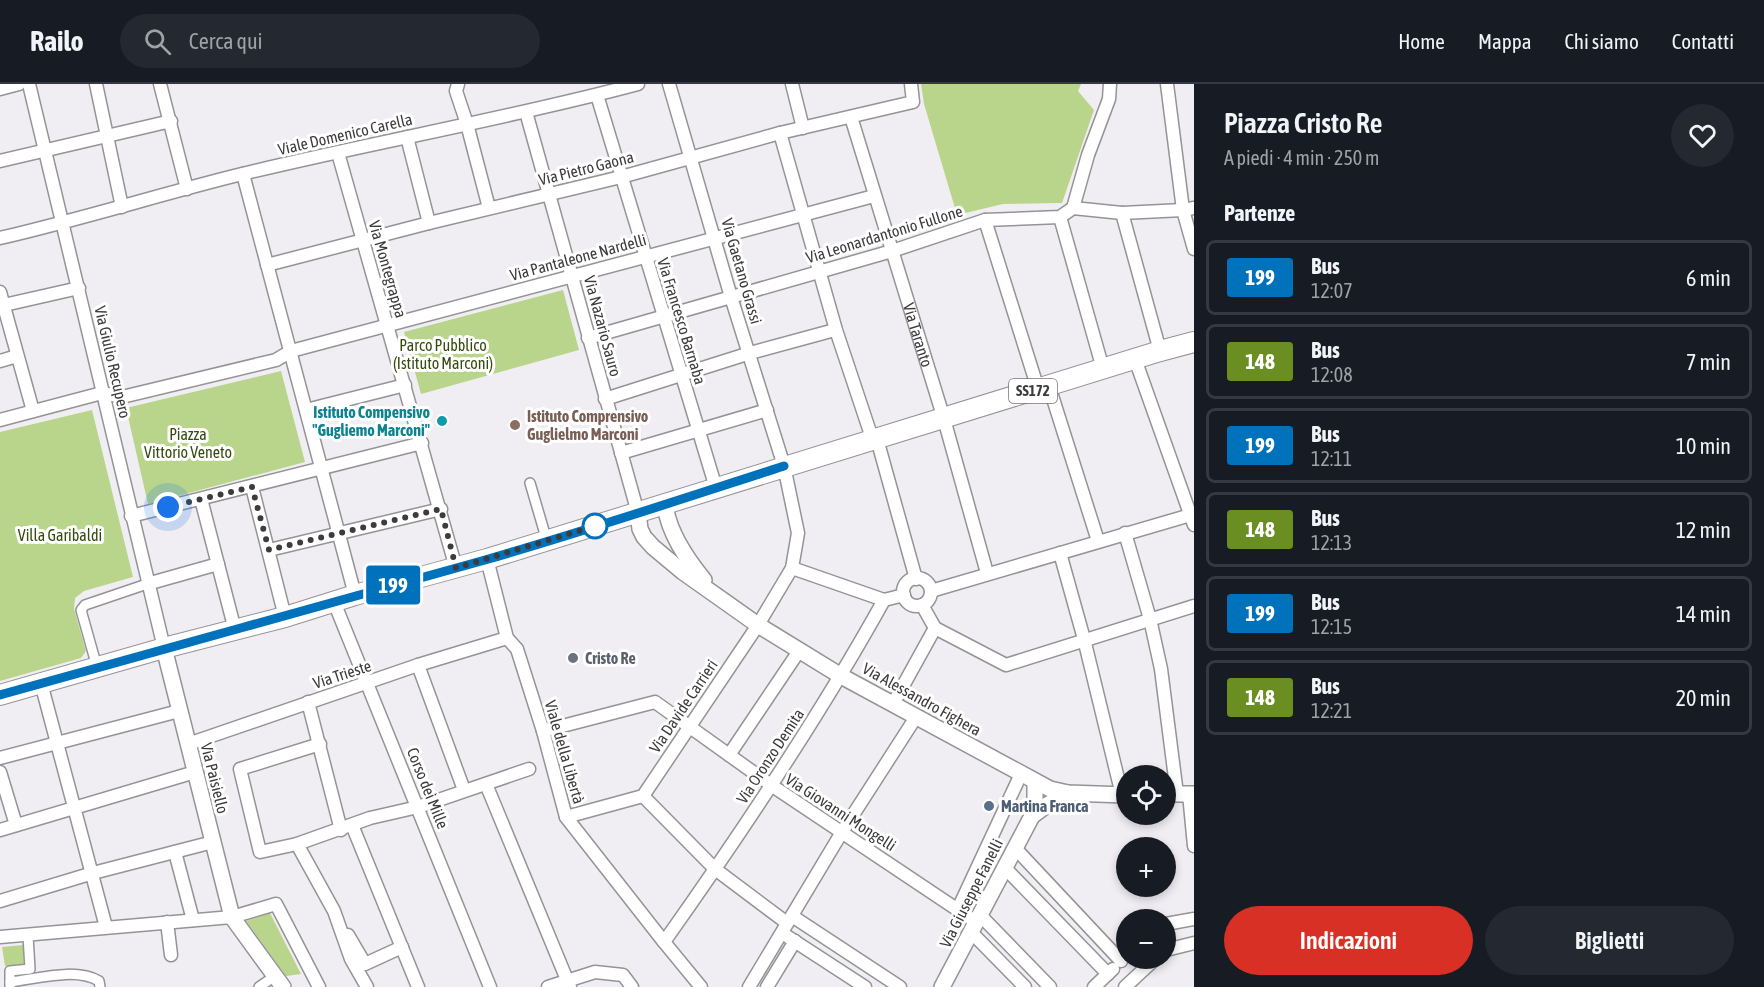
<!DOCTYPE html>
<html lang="it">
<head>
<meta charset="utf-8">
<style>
  body { margin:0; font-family:"Asap Condensed",sans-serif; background:#242831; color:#f1f3f6; height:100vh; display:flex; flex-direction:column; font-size:22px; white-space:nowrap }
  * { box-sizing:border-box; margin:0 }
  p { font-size:20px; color:#9ea1a6 }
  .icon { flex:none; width:33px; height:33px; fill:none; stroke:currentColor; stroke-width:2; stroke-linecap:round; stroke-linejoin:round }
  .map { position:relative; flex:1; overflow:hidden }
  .panel { display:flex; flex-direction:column; background:#171b24; width:570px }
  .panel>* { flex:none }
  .badge { padding:0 12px; border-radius:4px; font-size:21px; line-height:39px }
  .fabs { position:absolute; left:1116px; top:681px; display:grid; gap:12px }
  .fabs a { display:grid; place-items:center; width:60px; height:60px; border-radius:50%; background:#171b24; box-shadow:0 3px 9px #0003; font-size:30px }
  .you { position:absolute; width:30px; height:30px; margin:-15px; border:4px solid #fff; border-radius:50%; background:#1a73e8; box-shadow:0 0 0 9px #1a73e833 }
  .map>.badge { position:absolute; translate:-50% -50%; box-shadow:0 0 0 3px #fff }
  h2 { padding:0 30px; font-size:22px; line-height:54px }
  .round { display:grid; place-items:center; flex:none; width:63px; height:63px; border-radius:32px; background:#242831 }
  .head { display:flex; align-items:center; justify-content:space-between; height:102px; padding:0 30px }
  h1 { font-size:28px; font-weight:600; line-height:45px }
  .primary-button { display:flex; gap:12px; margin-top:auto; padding:12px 30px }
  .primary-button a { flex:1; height:69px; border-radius:36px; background:#d93025; color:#fff; font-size:24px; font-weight:600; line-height:69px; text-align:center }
  .primary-button a+a { background:#242831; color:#f1f3f6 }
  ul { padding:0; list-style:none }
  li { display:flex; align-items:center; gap:18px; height:75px; margin:0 12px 9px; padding:0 18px; border:3px solid #363941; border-radius:9px }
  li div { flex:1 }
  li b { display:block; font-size:22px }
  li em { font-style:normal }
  li .badge { min-width:66px; font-weight:700; text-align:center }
  header { display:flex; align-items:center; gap:36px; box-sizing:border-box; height:84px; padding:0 30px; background:#171b24; border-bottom:2px solid #363941 }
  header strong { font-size:28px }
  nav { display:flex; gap:33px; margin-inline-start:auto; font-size:21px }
  .search { width:420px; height:54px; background:#242831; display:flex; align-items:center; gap:15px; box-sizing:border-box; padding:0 21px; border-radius:33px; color:#9ea1a6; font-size:22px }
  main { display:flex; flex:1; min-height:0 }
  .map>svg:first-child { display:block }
</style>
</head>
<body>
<header>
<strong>Railo</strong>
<div class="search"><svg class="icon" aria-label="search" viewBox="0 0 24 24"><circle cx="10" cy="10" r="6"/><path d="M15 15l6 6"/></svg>Cerca qui</div>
<nav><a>Home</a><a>Mappa</a><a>Chi siamo</a><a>Contatti</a></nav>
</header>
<main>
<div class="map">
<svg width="1194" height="903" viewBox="0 0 1194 903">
  <rect width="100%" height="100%" fill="#f1eef3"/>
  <!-- green -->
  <g fill="#b8d58b">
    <path d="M 921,0 L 1081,0 L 1078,7 L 1094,26 L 1062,119 L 1003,120 L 957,131 L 924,20 Z"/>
    <path d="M 563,206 L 579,266 L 421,310 L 404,248 Z"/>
    <path d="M 281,287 L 305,378 L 148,420 L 126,324 Z"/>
    <path d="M 92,326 L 133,493 L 84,507 L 75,514 L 74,525 L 86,567 L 81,574 L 0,597 L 0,348 Z"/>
    <path d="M 270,829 L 301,890 L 286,892 L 246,837 Z"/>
    <path d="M 23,861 L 24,880 L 5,882 L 2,863 Z"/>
  </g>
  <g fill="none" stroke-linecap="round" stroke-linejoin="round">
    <defs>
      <g id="pedestrian">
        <path d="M 530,399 L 547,457"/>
        <path d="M 97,583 L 81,526 L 85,521 L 147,500"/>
        <path d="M 10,898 C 37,895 75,883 99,897 L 100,903"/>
        <path d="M 10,903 L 10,887 L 30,885 L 28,852"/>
        <path d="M 259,903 L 275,892"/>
      </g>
      <g id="minor">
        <path d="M 29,0 L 164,564"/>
        <path d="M 96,0 L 122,123"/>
        <path d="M 160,0 L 187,105"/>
        <path d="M 458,0 L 456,7 L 467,40 L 489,124"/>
        <path d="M 792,0 L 803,44"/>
        <path d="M 1167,0 L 1183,126 L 1194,165"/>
        <path d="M 0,5 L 19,0"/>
        <path d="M 597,11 L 716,404"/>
        <path d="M 526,28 L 638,429"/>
        <path id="s1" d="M 851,33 L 944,335 L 987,489"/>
        <path d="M 780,49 L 836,246 L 873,357"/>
        <path d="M 407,53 L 429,139"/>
        <path d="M 338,69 L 456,484"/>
        <path d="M 0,77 L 171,37"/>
        <path d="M 243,90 L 355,511"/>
        <path d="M 1073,124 L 1088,71 L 1109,15 L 1110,0"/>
        <path d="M 1122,129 L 1160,267"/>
        <path d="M 1060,133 L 1103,285"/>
        <path d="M 985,136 L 1038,305"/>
        <path d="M 0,154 C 82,135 161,110 242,90 C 373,58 507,35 638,0"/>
        <path d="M 267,181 L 429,139 L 621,93 L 780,49 L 913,18 L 911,0"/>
        <path d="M 0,208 L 33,327"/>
        <path d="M 0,222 L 79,204"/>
        <path d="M 588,254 L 892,167 L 985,136 L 1060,133 L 1073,124 L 1122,129 L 1183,126 L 1194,124"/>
        <path d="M 1135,275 L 1194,441"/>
        <path d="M 0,277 L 17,272"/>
        <path d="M 1049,302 L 1098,457"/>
        <path d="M 605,315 L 750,269 L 831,247"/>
        <path d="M 306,326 L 405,301"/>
        <path d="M 0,336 L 102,309 L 122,313 L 276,276 L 291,267 L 874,112"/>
        <path d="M 877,355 L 916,495"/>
        <path d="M 621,369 L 767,326"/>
        <path d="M 252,403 L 285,533"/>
        <path d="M 201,415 L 235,546"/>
        <path d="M 131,432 L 422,359"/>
        <path d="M 1125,449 L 1150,535 L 1161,585 L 1177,710"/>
        <path d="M 269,466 L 441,425"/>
        <path d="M 1060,469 L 1084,555 L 1122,711"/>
        <path d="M 487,475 L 507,554 L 517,565 L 543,647 L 566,733 L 664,858 L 701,903"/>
        <path d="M 792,484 L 884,516"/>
        <circle cx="917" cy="508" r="14"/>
        <path d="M 147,500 L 218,480"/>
        <path d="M 931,507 L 1194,430"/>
        <path d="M 334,518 L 490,903"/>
        <path d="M 922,521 L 935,544 L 1006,581 L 1194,522"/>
        <path d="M 418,581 L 464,706"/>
        <path d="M 41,599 L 106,843"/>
        <path d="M 308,618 L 341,746"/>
        <path d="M 893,620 L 935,544"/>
        <path d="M 543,647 L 655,618 L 771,701 L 976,838"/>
        <path d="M 188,660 L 418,581 L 507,554"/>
        <path d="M 320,660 L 240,685 L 260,768 L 297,760 L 370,734 L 418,723 L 529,685"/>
        <path d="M 729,671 L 799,567"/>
        <path d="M 0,674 L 179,627"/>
        <path d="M 0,688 L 16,741"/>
        <path d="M 486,700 L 570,903"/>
        <path d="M 1189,710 L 1194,762"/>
        <path d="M 643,712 L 715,785 L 787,839"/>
        <path d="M 566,733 L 643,712 L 758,541 L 792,484 L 798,449 L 784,382 L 731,213 L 669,0"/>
        <path d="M 352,741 L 418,903"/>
        <path d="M 0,746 L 195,688"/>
        <path d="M 297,760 L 334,827 L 351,875 L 367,903"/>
        <path d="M 1015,764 L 1121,877"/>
        <path d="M 175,768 L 193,836"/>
        <path d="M 1005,784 L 1108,890"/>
        <path d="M 0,817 L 93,789 L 213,758"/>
        <path d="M 958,825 L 1021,690"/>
        <path d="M 980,831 L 1050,903"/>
        <path d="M 792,832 L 900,903"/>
        <path d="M 167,838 L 171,871"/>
        <path d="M 1166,840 L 1194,835"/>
        <path d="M 971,848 L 1025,903"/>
        <path d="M 782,849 L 865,903"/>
        <path d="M 348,851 L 365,880 L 402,863"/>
        <path d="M 0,853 L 232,833 L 276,820 L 319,903"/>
        <path d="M 664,858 C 742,748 818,635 884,516 L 904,511"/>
        <path d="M 1166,866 L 1194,859"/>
        <path d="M 548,903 L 595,888 L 623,891 L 632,903"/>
        <path d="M 749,903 L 842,748 L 916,633"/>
        <path d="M 767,903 L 795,857"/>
        <path d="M 1094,903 L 1113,885"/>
        <path d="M 1125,903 L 1156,874"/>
      </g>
      <g id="tertiary">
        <path d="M 665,420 C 668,448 686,474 704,496"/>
        <path d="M 638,429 L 640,445 L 644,453 L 653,463 L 683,488 L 758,541 L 841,592 L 1050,705 L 1068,709 L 1126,711"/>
        <path d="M 164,564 L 232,833 L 283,903"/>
        <path d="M 1166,710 L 1194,710"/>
        <path d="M 1032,732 L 1047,721 L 1068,709"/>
        <path d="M 942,903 L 1032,732 L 1035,714 L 1035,698"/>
      </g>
      <path id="primary" d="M 0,611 L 164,564 L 285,533 L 355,511 L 487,475 L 1160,267 L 1194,258"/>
    </defs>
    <!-- pedestrian casing -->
    <use href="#pedestrian" stroke="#959397" stroke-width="12"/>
    <!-- minor casing -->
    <use href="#minor" stroke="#959397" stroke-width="15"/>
    <!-- tertiary casing -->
    <use href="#tertiary" stroke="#959397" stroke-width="18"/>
    <!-- primary casing -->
    <use href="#primary" stroke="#959397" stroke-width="22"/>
    <!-- pedestrian -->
    <use href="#pedestrian" stroke="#fff" stroke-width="9"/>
    <!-- minor -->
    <use href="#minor" stroke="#fff" stroke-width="12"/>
    <!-- tertiary -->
    <use href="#tertiary" stroke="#fff" stroke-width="15"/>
    <!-- primary -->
    <use href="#primary" stroke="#fff" stroke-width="20"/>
  </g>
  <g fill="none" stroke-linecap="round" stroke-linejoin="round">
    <defs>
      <path id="line" d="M 0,611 C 161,565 324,522 485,476 C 586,447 685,414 784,382"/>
    </defs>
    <!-- line casing -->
    <use href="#line" stroke="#fff" stroke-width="14"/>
    <!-- line -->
    <use href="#line" stroke="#0072bc" stroke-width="9"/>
    <!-- walk -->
    <path stroke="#3c3b3d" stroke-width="6" stroke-dasharray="0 10.8" d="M 168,423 L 252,403 L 269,466 L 441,425 L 456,484 L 595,442"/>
  </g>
  <!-- markers -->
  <circle fill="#0f9aa8" stroke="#fff" stroke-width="2" cx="442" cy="337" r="6"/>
  <circle fill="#8d6e63" stroke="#fff" stroke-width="2" cx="515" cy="341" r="6"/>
  <circle fill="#fff" stroke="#0072bc" stroke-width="3" cx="595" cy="442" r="12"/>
  <circle fill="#6b7280" stroke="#fff" stroke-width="2" cx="573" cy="574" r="6"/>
  <circle fill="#5c6f8a" stroke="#fff" stroke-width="2" cx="989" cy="722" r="6"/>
  <g text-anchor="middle" stroke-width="6" stroke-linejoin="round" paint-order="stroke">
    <!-- shield labels -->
    <rect fill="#fff" stroke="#767677" stroke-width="1.5" x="1009" y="295" width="48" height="24" rx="4.5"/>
    <g font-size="15" font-weight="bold" fill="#3c3b3d">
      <text x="1033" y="312">SS172</text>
    </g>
    <!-- street labels -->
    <g font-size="16" fill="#3c3b3d" stroke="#fff">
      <text transform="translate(345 50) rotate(-13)" y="6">Viale Domenico Carella</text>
      <text transform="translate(586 84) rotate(-14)" y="6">Via Pietro Gaona</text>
      <text transform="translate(884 150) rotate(-17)" y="6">Via Leonardantonio Fullone</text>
      <text transform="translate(578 173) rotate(-15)" y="6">Via Pantaleone Nardelli</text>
      <text transform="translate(388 185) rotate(74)" y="6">Via Montegrappa</text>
      <text transform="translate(742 187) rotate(74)" y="6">Via Gaetano Grassi</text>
      <text transform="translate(682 237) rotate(73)" y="6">Via Francesco Barnaba</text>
      <text transform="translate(603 242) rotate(75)" y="6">Via Nazario Sauro</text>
      <text dy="6" stroke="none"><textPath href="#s1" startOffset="228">Via Taranto</textPath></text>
      <text transform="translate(113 278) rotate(77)" y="6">Via Giulio Recupero</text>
      <text transform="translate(342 590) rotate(-18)" y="6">Via Trieste</text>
      <text transform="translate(922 615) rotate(29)" y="6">Via Alessandro Fighera</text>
      <text transform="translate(683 622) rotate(-56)" y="6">Via Davide Carrieri</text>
      <text transform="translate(565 668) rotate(74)" y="6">Viale della Libertà</text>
      <text transform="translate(770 672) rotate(-57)" y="6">Via Oronzo Demita</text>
      <text transform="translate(215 694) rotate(76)" y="6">Via Paisiello</text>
      <text transform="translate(428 704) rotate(68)" y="6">Corso dei Mille</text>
      <text transform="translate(841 728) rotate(33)" y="6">Via Giovanni Mongelli</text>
      <text transform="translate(971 809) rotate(-63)" y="6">Via Giuseppe Fanelli</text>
    </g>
    <!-- park labels -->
    <g font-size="16" fill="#364a0d" stroke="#fff">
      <text x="443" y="267">Parco Pubblico<tspan x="443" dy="18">(Istituto Marconi)</tspan></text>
      <text x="188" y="356">Piazza<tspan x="188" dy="18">Vittorio Veneto</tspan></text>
      <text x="60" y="457">Villa Garibaldi</text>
    </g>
    <!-- culture labels -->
    <g font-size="16" font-weight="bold" fill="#0d838f" stroke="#fff" text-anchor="end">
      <text x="430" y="334">Istituto Compensivo<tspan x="430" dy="18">"Gugliemo Marconi"</tspan></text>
    </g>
    <!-- education labels -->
    <g font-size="16" font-weight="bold" fill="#785e54" stroke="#fff" text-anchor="start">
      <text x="527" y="338">Istituto Comprensivo<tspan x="527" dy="18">Guglielmo Marconi</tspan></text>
    </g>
    <!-- worship labels -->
    <g font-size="16" font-weight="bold" fill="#5b616d" stroke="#fff" text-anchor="start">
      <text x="585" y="580">Cristo Re</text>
    </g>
    <!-- service labels -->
    <g font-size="16" font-weight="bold" fill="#4e5e75" stroke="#fff" text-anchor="start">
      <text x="1001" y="728">Martina Franca</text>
    </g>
  </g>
</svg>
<div class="fabs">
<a><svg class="icon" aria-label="locate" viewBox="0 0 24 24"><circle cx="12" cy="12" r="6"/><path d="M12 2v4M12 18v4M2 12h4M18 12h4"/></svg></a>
<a>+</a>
<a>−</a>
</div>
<div class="you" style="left:168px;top:423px"></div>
<b class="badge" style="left:393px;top:501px;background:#0072bc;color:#fff">199</b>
</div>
<section class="panel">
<div class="head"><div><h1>Piazza Cristo Re</h1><p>A piedi · 4 min · 250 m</p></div><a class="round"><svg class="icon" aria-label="heart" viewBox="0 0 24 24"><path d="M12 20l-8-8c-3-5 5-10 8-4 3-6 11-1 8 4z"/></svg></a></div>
<h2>Partenze</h2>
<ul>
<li><span class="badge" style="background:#0072bc;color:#fff">199</span><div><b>Bus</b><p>12:07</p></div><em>6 min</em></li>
<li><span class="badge" style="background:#6b8e23;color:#fff">148</span><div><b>Bus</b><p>12:08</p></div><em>7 min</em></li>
<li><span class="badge" style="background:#0072bc;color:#fff">199</span><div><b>Bus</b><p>12:11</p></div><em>10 min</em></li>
<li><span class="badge" style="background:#6b8e23;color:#fff">148</span><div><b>Bus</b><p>12:13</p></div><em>12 min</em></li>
<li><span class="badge" style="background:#0072bc;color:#fff">199</span><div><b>Bus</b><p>12:15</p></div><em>14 min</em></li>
<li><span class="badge" style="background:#6b8e23;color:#fff">148</span><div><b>Bus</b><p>12:21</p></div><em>20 min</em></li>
</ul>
<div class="primary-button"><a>Indicazioni</a><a>Biglietti</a></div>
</section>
</main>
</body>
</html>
